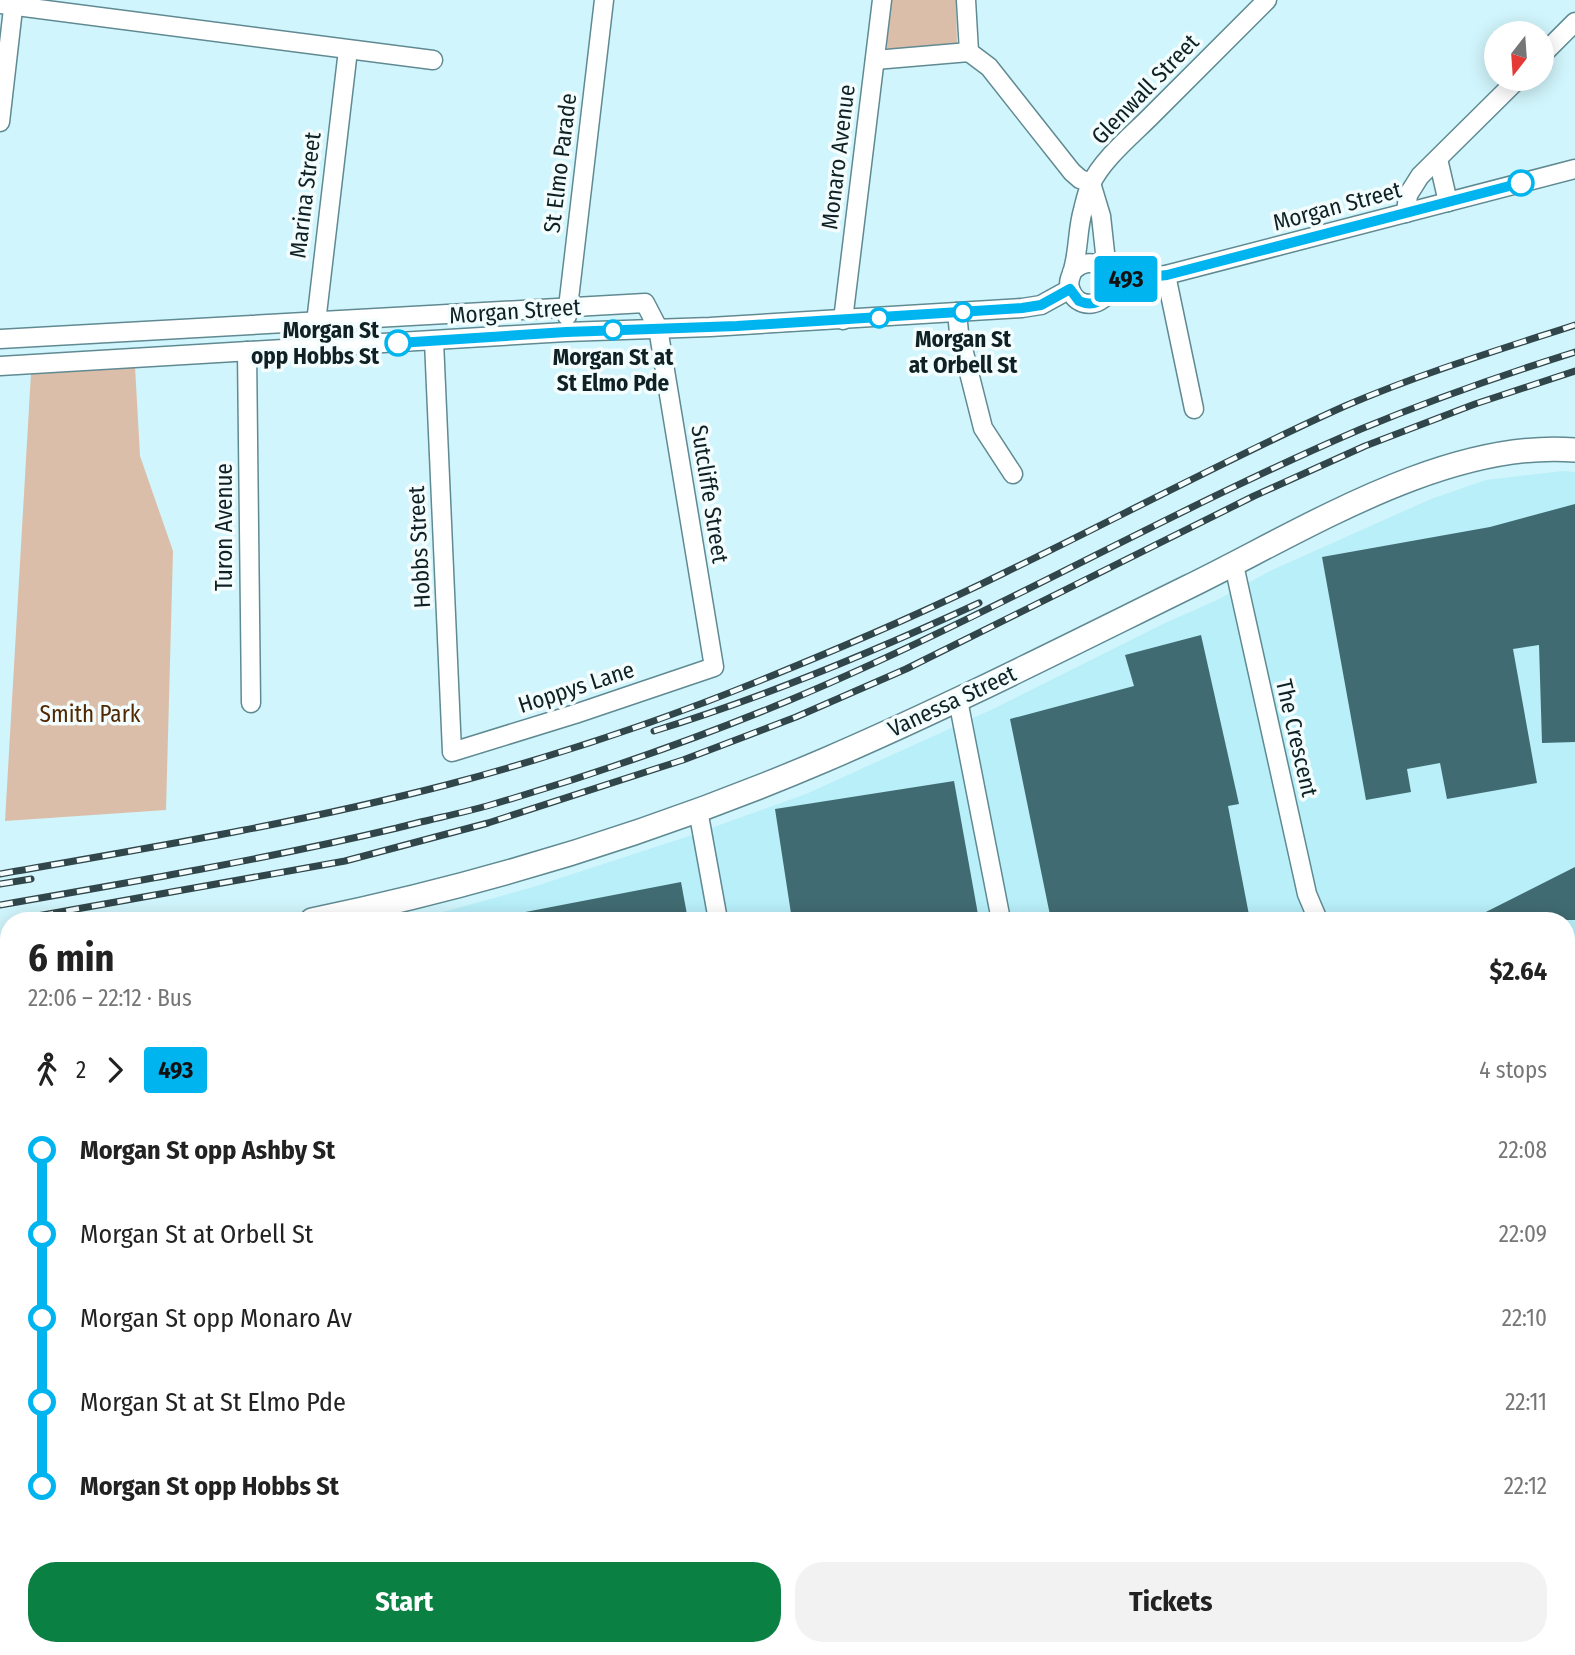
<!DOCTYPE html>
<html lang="en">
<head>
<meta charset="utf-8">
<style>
  body { margin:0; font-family:"Fira Sans Condensed",sans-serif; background:#f2f2f2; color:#222; height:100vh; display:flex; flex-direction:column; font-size:26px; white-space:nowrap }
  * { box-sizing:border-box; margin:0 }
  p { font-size:23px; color:#767676 }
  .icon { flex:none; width:38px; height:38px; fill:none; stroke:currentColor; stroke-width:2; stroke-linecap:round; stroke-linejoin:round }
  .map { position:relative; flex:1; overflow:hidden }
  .sheet { position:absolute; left:0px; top:912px; width:1575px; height:744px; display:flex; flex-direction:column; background:#fff; border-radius:28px 28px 0 0; box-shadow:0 4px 18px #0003 }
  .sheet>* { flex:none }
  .badge { padding:0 14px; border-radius:5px; font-size:24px; line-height:46px }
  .needle { width:46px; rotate:197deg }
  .fabs { position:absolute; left:1484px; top:21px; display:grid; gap:14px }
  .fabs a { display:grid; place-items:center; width:70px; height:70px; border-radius:50%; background:#fff; box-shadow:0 4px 18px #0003; font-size:35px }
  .map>.badge { position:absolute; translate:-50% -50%; box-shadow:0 0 0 4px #fff }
  .legs { display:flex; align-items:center; gap:10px; height:77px; padding:0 28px; font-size:23px }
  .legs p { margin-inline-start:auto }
  .overview { display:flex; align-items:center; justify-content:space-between; height:119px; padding:0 28px }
  h1 { font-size:38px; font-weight:700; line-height:52px }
  .button { display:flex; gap:14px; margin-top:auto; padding:14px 28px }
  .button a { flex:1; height:80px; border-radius:28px; background:#0b8043; color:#fff; font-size:28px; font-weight:700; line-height:80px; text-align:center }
  .button a+a { background:#f2f2f2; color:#222 }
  ul { padding:0 28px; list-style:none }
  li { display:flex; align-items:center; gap:24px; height:84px; font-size:26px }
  li i { display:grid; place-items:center; width:10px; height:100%; margin:0 9px; background:currentColor }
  li i::after { content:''; width:18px; height:18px; margin:-9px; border:5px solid; border-radius:50%; background:#fff }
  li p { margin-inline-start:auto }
  li:first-child i { background:linear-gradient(#0000 50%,currentColor 0) }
  li:last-child i { background:linear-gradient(currentColor 50%,#0000 0) }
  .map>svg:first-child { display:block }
</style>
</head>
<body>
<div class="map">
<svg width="1575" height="1655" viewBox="0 0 1575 1655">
  <rect width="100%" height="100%" fill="#d1f5fc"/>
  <!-- built -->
  <g fill="#b8eff9">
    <path d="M 1563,471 L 1575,472 L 1575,1533 L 1566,1528 L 1566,920 L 414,920 L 533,887 L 686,837 L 806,794 L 993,709 L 1163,624 L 1217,600 L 1272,570 L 1431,499 L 1486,480 Z"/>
    <path d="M 9,1006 L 9,1335 L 0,1335 L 0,1008 Z"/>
    <path d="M 0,1487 L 9,1487 L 9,1647 L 683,1647 L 684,1655 L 0,1655 Z"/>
  </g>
  <!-- green -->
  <g fill="#dbbea9">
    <path d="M 888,0 L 956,0 L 957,44 L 887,50 Z"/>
    <path d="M 135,366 L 140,456 L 173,551 L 166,810 L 5,821 L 31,373 Z"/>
    <path d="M 1566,1541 L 1575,1546 L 1575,1608 L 1566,1604 Z"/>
    <path d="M 1566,1617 L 1575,1622 L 1575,1655 L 1567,1655 L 1548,1647 L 1566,1647 Z"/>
    <path d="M 871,1647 L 1053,1647 L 1079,1655 L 868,1655 Z"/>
  </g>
  <!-- water -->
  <path fill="#6c9aa2" stroke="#50767c" stroke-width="2" d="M 743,1647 L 850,1647 L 849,1655 L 741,1655 Z"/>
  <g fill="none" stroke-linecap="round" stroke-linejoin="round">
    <!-- stream -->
    <g stroke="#50767c" stroke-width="4.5">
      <path d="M 1566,986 L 1575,981"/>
      <path d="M 0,1359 L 9,1359"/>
      <path d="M 1566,1569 L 1575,1574"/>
    </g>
  </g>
  <!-- building -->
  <g fill="#416b72">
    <path d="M 1575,504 L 1575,742 L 1542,743 L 1539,645 L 1513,649 L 1537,783 L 1447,799 L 1440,763 L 1407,769 L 1411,792 L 1366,800 L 1322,557 L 1490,527 Z"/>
    <path d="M 1201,635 L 1239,804 L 1228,806 L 1250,920 L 1051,920 L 1010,719 L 1134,686 L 1125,655 Z"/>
    <path d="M 954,781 L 979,920 L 792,920 L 775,809 Z"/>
    <path d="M 1575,867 L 1575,920 L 1470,920 Z"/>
    <path d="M 681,882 L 688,920 L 515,920 L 515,914 Z"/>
  </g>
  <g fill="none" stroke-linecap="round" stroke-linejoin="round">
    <!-- highway-tunnel -->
    <g stroke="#aacbd1" stroke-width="26" stroke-dasharray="26 13" stroke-linecap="butt">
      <path d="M 0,1349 L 9,1350"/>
      <path d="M 0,1436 L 9,1438"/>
      <path d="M 1115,1647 L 1144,1655"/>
    </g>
    <defs>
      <g id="minor">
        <path d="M 966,0 L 969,52"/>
        <path d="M 0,4 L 433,60"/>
        <path d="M 1542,55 L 1575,22"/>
        <path d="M 875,60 L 969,52 L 989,67 L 1072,172 L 1080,179 L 1091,183"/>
        <path d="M 0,122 L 14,0"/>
        <path d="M 1438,159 L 1448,202"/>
        <path d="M 1091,183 L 1101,216 L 1107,271"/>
        <path d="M 1406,213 L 1408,195 L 1420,176 L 1518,79"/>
        <path d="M 1072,272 C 1081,262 1090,261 1102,266 C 1130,296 1079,321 1070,288 C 1068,282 1070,278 1072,273 C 1079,252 1077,230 1083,210 C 1085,202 1087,192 1091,184 C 1102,160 1131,136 1150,117 C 1189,78 1228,39 1267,0"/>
        <path d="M 1166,275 L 1194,409"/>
        <path d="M 1110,281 L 1166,275 L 1575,169"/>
        <path d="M 957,312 L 959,333 L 983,428 L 1013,474"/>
        <path d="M 567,316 L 604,0"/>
        <path d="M 843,320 L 882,0"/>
        <path d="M 315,331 L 348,50"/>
        <path d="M 0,339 L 645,303 L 658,328 L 714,667 L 575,714 L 452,752 L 434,341"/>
        <path d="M 247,351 L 251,703"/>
        <path d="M 0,366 L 566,332 L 710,327 L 1022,308 L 1041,305 L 1070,289"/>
        <path d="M 1234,565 L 1307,894 L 1318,920"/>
        <path d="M 958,700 L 1001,920"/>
        <path d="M 698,810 L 718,920"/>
        <path d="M 1566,1022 L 1575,1017"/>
        <path d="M 1566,1339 L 1575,1333"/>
        <path d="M 1566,1356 L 1575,1362"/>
        <path d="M 0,1540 L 9,1541"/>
        <path d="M 467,1647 L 477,1655"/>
        <path d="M 603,1647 L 605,1655"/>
        <path d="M 27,1655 L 28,1647"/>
      </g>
      <g id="major">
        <path d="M 312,920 C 487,884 661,830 825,760 C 948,707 1068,646 1188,587 C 1301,532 1445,439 1575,450"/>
        <path d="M 0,976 L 9,975"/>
      </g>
      <g id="highway">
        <path d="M 0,1416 L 9,1416"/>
        <path d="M 0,1456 L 9,1457"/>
        <path d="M 1082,1647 L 1107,1655"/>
        <path d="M 1238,1647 L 1265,1655"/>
        <path d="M 1317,1647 L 1341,1655"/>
        <path d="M 1432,1647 L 1452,1655"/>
        <path d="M 1514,1647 L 1532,1655"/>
      </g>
    </defs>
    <!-- minor casing -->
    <use href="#minor" stroke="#608a92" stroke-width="21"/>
    <!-- major casing -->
    <use href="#major" stroke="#608a92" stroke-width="26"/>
    <!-- highway casing -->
    <use href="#highway" stroke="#608a92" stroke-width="30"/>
    <!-- path -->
    <g stroke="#6b858a" stroke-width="2.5" stroke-dasharray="2 5" stroke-linecap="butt">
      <path d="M 0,1374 L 9,1374"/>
      <path d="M 0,1481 L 9,1482"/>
      <path d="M 1566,1610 L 1575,1615"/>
      <path d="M 711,1655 L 711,1647"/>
    </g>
    <!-- minor -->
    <use href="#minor" stroke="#fff" stroke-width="18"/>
    <!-- major -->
    <use href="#major" stroke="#fff" stroke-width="23"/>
    <!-- highway -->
    <use href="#highway" stroke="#fff" stroke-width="26"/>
    <defs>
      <g id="rail">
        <path d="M 654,731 C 765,697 873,652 979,603"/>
        <path d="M 0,874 C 149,848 299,823 446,785 C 560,755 673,717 781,672 C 857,641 931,609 1004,573 C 1118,518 1229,458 1345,406 C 1419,374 1498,350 1575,325"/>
        <path d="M 0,884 L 31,879"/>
        <path d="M 0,905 C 133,882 266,859 397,828 C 427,820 458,814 487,806 C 590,776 691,741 790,700 C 984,619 1167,512 1361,429 C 1431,400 1502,375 1575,352"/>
        <path d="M 15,920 L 345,861 L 488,823 L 683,760 L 796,717 L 906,669 L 1254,496 L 1365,446 L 1475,404 L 1575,371"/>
      </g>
    </defs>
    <!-- rail casing -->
    <use href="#rail" stroke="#31464a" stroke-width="7"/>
    <!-- rail -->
    <use href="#rail" stroke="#f4fdfe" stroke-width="4.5" stroke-dasharray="13" stroke-linecap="butt"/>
  </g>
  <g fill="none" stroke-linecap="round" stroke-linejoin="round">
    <defs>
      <path id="line-1" d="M 398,343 L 566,332 L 737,326 L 1022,308 L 1041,305 L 1070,289 L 1079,301 C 1095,308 1109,299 1110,281 L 1167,275 L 1521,183"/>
    </defs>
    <!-- line-1 casing -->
    <use href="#line-1" stroke="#fff" stroke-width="16"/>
    <!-- line-1 -->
    <use href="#line-1" stroke="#00b5ef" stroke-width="10"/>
  </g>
  <!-- markers -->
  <g fill="#fff" stroke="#00b5ef" stroke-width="3.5">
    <circle cx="1521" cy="183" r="12"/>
    <circle cx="963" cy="312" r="9"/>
    <circle cx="879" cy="318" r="9"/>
    <circle cx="613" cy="330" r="9"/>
    <circle cx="398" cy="343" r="12"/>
  </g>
  <g text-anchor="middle" stroke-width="7" stroke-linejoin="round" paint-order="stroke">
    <!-- street labels -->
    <g font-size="23" fill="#0f2124" stroke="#f4fdfe">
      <text transform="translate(1145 89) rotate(-46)" y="8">Glenwall Street</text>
      <text transform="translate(838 157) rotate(-83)" y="8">Monaro Avenue</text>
      <text transform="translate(560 163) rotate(-83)" y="8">St Elmo Parade</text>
      <text transform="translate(305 195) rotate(-83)" y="8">Marina Street</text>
      <text transform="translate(1337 206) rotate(-15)" y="8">Morgan Street</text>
      <text transform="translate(515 311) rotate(-4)" y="8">Morgan Street</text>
      <text transform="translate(710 494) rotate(81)" y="8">Sutcliffe Street</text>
      <text transform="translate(224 527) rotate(-90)" y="8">Turon Avenue</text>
      <text transform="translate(419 547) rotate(-93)" y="8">Hobbs Street</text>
      <text transform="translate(576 687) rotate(-18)" y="8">Hoppys Lane</text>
      <text transform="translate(952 701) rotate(-25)" y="8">Vanessa Street</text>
      <text transform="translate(1297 738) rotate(77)" y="8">The Crescent</text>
    </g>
    <!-- stop labels -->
    <g font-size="23" font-weight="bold" fill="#0f2124" stroke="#f4fdfe">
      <text x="379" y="338" text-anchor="end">Morgan St<tspan x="379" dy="26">opp Hobbs St</tspan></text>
      <text x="963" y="347">Morgan St<tspan x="963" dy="26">at Orbell St</tspan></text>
      <text x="613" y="365">Morgan St at<tspan x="613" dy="26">St Elmo Pde</tspan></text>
    </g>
    <!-- park labels -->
    <g font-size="23" fill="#522800" stroke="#f4fdfe">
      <text x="90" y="722">Smith Park</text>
    </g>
  </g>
</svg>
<div class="fabs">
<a><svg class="needle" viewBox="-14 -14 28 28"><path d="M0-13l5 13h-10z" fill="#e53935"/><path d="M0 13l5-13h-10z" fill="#767676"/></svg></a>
</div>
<b class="badge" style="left:1126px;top:279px;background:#00b5ef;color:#111">493</b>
<section class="sheet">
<div class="overview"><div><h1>6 min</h1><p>22:06 – 22:12 · Bus</p></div><b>$2.64</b></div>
<div class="legs"><svg class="icon" aria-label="walk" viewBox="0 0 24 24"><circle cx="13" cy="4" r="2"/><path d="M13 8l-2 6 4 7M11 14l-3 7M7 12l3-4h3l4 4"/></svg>2<svg class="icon" aria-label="forward" viewBox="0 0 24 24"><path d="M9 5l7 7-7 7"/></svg><b class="badge" style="background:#00b5ef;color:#111">493</b><p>4 stops</p></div>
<ul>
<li><i style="color:#00b5ef"></i><b>Morgan St opp Ashby St</b><p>22:08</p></li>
<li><i style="color:#00b5ef"></i><span>Morgan St at Orbell St</span><p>22:09</p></li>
<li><i style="color:#00b5ef"></i><span>Morgan St opp Monaro Av</span><p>22:10</p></li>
<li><i style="color:#00b5ef"></i><span>Morgan St at St Elmo Pde</span><p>22:11</p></li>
<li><i style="color:#00b5ef"></i><b>Morgan St opp Hobbs St</b><p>22:12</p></li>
</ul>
<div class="button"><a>Start</a><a>Tickets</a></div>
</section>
</div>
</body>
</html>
